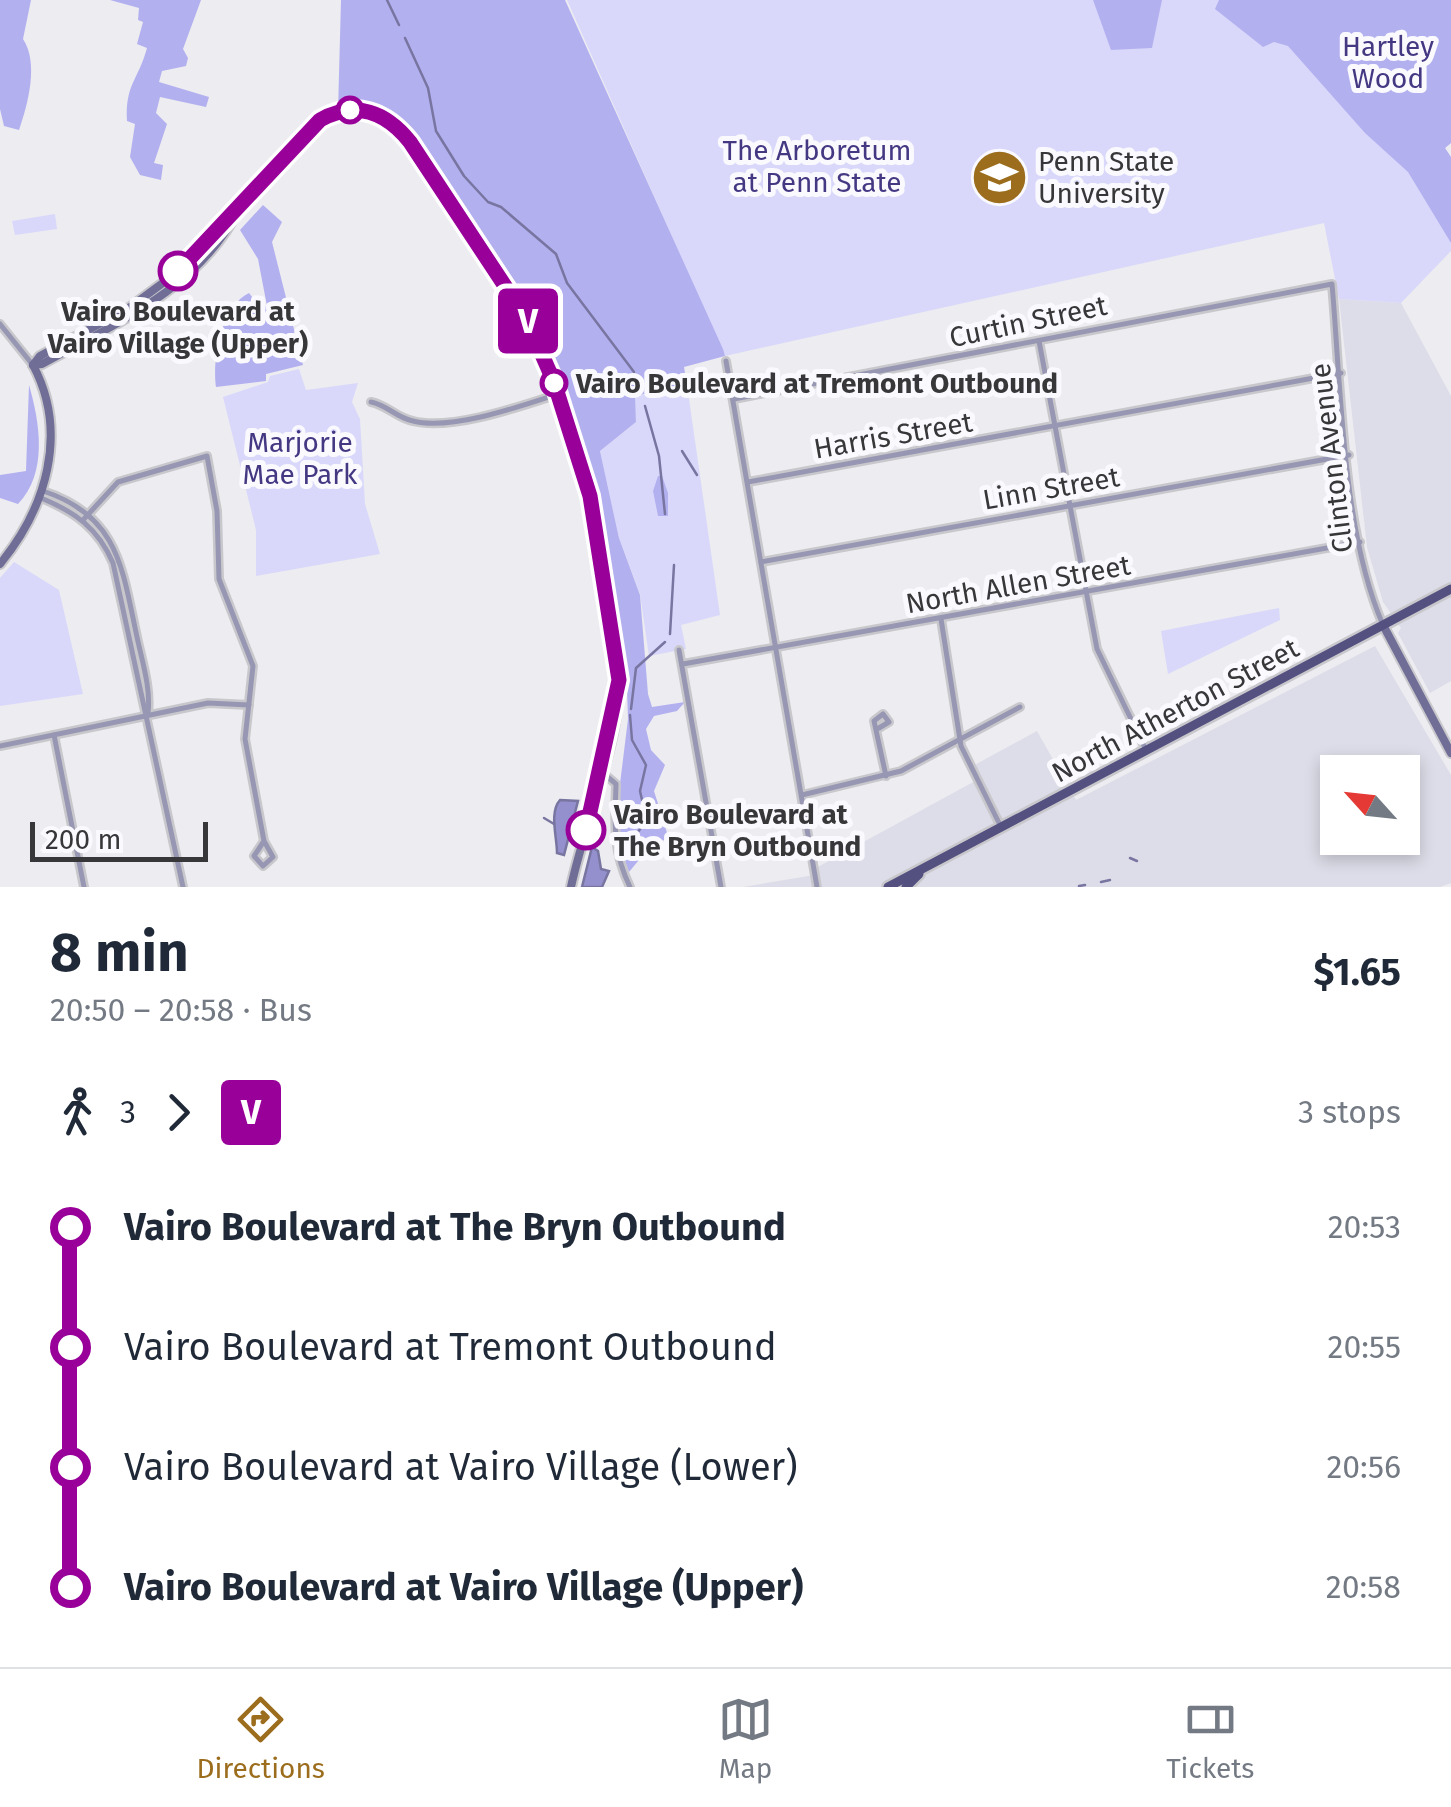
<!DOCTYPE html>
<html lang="en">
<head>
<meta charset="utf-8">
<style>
  body { margin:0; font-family:"Fira Sans",sans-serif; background:#f6f6f7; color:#1f2937; height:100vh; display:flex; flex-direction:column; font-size:38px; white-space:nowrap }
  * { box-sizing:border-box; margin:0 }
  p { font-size:32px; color:#747a83 }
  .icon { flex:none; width:55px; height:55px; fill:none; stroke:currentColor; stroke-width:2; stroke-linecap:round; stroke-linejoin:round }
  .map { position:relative; height:887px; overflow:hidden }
  .drawer { display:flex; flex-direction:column; background:#fff; flex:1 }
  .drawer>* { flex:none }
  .badge { padding:0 20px; border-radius:8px; font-size:35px; line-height:65px }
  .needle { width:65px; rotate:297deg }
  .buttons { position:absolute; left:1320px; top:755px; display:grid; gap:20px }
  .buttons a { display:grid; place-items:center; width:100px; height:100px; border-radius:0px; background:#fff; box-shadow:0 5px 15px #0003; font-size:50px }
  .scale { position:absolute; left:30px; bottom:25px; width:178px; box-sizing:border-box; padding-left:10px; border:5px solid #373739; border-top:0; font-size:28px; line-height:35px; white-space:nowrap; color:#373739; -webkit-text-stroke:8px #f9f9fe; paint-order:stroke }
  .map>.badge { position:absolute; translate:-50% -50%; box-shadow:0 0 0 5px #fff }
  .legs { display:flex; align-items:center; gap:15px; height:110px; padding:0 50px; font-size:32px }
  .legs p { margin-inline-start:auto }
  .overview { display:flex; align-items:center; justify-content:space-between; height:170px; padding:0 50px }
  h1 { font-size:55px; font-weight:700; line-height:75px }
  ul { padding:0 50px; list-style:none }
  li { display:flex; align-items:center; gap:35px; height:120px; font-size:38px }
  li i { display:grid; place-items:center; width:15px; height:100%; margin:0 12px; background:currentColor }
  li i::after { content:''; width:25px; height:25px; margin:-12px; border:8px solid; border-radius:50%; background:#fff }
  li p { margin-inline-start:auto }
  li:first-child i { background:linear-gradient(#0000 50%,currentColor 0) }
  li:last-child i { background:linear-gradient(currentColor 50%,#0000 0) }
  .dock { display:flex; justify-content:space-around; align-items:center; height:140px; border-top:2px solid #e0e1e3; background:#fff; font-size:28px; color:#747a83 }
  .dock a { display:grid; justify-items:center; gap:5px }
  .dock .current { color:#9b6d1d }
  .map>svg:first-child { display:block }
</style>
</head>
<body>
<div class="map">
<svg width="1451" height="887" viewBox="0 0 1451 887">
  <rect width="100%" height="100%" fill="#ececf1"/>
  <!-- built -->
  <g fill="#dddde9" fill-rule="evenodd">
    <path d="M 1339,299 L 1401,303 L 1451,396 L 1451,681 L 1430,693 L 1398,633 L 1401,628 L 1383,602 L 1367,547 Z"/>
    <path d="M 1375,646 L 1451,775 L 1451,883 L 1440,887 L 743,887 L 814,875 L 814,869 L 975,781 L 969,768 L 1037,731 L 1076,800 ZM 1338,772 L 1402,772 L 1402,838 L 1338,838 Z"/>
  </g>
  <!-- green -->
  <g fill="#d9d8fa">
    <path d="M 567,0 L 1451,0 L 1451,143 L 1445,148 L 1451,157 L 1451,251 L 1401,303 L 1339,299 L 1324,223 L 725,356 Z"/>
    <path d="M 55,214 L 57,229 L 15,235 L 12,221 Z"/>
    <path d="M 299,369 L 306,390 L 358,383 L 352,402 L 360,419 L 365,504 L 380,554 L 256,576 L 256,530 L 223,397 L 268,382 L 270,376 Z"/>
    <path d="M 687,385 L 720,615 L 681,625 L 686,649 L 649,656 L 640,594 L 619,538 L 600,451 L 636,422 L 634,397 Z"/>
    <path d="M 14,562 L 59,590 L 83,694 L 0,706 L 0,578 Z"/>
    <path d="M 1279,608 L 1280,620 L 1168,674 L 1161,631 Z"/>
  </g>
  <!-- forest -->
  <g fill="#b3b0f0">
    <path d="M 0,0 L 31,0 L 23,39 C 39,63 28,104 19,130 L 4,126 L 0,109 Z"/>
    <path d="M 110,0 L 201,0 L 183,49 L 188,58 L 186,66 L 162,71 L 159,82 L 209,97 L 206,107 L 160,97 L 156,113 L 167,124 L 154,163 L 163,165 L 161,180 L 140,175 L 130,157 L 135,124 L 127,121 C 125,84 138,81 147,48 L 137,44 L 143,22 L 138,20 L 139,8 Z"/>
    <path d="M 341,0 L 565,0 L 723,349 L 725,356 L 684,367 L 687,385 L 635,396 L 636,422 L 600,451 L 619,538 L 640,595 L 648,694 L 652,707 L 685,702 L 677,711 L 654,716 L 646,729 L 651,750 L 665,765 L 654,791 L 669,839 L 653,843 L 629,872 L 618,842 L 617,808 L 628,719 L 626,662 L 597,505 L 592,490 L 588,492 L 558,399 L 525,316 L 396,125 L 380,114 L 338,112 Z"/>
    <path d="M 1093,0 L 1162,0 L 1152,48 L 1111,50 Z"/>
    <path d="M 1219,0 L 1451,0 L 1451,143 L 1445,148 L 1451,157 L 1451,243 L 1408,172 L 1365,133 L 1288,46 L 1274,42 L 1263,47 L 1215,9 Z"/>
    <path d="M 263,205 L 282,222 L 272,242 L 303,365 L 266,374 L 266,381 L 216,387 C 212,361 221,306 249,293 L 260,307 L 267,306 L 258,259 L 240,230 Z"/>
    <path d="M 29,385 C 40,423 48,473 18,504 L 0,498 L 0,475 L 26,471 Z"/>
    <path d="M 658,476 L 662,476 L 668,493 L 668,516 L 658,516 L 653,491 Z"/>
  </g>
  <!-- water -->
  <g fill="#9490ce" stroke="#7875a1" stroke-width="2.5">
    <path d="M 560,800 L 578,801 L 564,855 L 557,853 C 557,837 549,812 560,800 Z"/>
    <path d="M 592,847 L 598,851 L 601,869 L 609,871 L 602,887 L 582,887 Z"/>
  </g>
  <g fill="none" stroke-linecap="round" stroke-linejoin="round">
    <!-- stream -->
    <g stroke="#7875a1" stroke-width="2.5">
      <path d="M 387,0 L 399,25"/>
      <path d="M 405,38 L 428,88 L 436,131 L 464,176 L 488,202 L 501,207 L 556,254 L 567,283 L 634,372"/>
      <path d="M 645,406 L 659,456 L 665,514"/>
      <path d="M 682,451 L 697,475"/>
      <path d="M 670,634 L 674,565"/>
      <path d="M 631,709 L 636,668 L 665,642"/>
      <path d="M 544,818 L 554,824"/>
      <path d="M 589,844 L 593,847"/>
      <path d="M 624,856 L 636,845 L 635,836 L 643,825 L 639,816 L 645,813 L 640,791 L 646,765 L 632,740 L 630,715"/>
      <path d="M 1130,858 L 1137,861"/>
      <path d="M 1101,882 L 1110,880"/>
      <path d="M 1079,886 L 1085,885"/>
    </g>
    <defs>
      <g id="street">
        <path d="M 0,324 L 32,364"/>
        <path d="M 1039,341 L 1097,649 L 1146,750"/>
        <path d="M 726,361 L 817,887"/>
        <path d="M 734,399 L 1332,284 C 1341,386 1342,531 1383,625"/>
        <path d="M 371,402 C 387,405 397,418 413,421 C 451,431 521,406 558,394"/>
        <path d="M 748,482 L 1341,373"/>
        <path d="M 43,491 C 119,516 122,568 137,637 C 142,661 151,688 148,713"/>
        <path d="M 41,498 C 75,512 98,528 113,563 L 183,887"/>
        <path d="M 83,520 L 118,482 L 207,456 L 217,511 L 219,579 L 253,666 L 245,739 L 264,841 L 273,857 L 263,866 L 254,856 L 264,841"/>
        <path d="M 761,562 L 1349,455"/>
        <path d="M 941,619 L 961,746 L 1001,827"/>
        <path d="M 679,650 L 721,887"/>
        <path d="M 683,664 L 1360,542"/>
        <path d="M 879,728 L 889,722 L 883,714 L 874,721 L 886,776"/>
        <path d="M 54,735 L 84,887"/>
        <path d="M 0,746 L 208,703 L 249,705"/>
        <path d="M 603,773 L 616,784 C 615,823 612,850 630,887"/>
        <path d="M 802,795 L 901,771 L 1020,707"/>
      </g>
      <g id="secondary">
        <path d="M 33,365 L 40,356 L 129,308 L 175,274 L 320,120 C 384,86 415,150 446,194 C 473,234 502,273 525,315 C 568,397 592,492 606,583 C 611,615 619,648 619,680 C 620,741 584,825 571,887"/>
        <path d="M 33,365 L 42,364 C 113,325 198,289 237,212"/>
        <path d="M 0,564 C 46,508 69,433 33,365"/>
        <path d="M 1383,625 L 1451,753"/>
      </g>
      <g id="primary">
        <path d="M 888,887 L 1451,589"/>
        <path d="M 906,887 L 919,874"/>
      </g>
    </defs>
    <!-- street casing -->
    <use href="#street" stroke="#c8c8cc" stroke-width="10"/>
    <!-- secondary casing -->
    <use href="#secondary" stroke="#c8c8cc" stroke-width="12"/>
    <!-- primary casing -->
    <use href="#primary" stroke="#c8c8cc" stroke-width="14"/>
    <!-- street -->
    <use href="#street" stroke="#9897b3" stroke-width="5"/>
    <!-- secondary -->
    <use href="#secondary" stroke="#706e96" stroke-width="8"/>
    <!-- primary -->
    <use href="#primary" stroke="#545080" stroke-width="9"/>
  </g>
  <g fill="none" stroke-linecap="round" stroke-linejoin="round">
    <defs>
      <path id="line-1" d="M 178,271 L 320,120 C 356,100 386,112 410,142 L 526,318 L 554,382 L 590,496 L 619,680 L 586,830"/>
    </defs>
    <!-- line-1 casing -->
    <use href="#line-1" stroke="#fff" stroke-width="22"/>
    <!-- line-1 -->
    <use href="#line-1" stroke="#909" stroke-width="15"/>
  </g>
  <!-- icons -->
  <defs>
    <symbol id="university-disc" viewBox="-11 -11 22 22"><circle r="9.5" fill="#9b6d1d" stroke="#f9f9fe"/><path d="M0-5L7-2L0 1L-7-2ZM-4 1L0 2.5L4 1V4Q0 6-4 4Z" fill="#fff"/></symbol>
  </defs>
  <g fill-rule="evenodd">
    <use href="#university-disc" x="968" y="146" width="63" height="63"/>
  </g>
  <!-- markers -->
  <g fill="#fff" stroke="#909" stroke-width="5">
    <circle cx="350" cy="110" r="12"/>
    <circle cx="178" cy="271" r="18"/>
    <circle cx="554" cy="383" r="12"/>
    <circle cx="586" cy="830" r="18"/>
  </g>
  <g text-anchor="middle" stroke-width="10" stroke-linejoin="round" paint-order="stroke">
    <!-- park labels -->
    <g font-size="28" fill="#443883" stroke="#f9f9fe">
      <text x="1388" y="56">Hartley<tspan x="1388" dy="32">Wood</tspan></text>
      <text x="817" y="160">The Arboretum<tspan x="817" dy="32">at Penn State</tspan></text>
      <text x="300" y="452">Marjorie<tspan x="300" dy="32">Mae Park</tspan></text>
    </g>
    <!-- poi labels -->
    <g font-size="28" fill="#373739" stroke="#f9f9fe" text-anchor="start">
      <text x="1038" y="171">Penn State<tspan x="1038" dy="32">University</tspan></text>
    </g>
    <!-- stop labels -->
    <g font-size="28" font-weight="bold" fill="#373739" stroke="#f9f9fe" text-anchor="start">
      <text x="178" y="321" text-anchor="middle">Vairo Boulevard at<tspan x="178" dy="32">Vairo Village (Upper)</tspan></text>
      <text x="576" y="393">Vairo Boulevard at Tremont Outbound</text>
      <text x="614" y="824">Vairo Boulevard at<tspan x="614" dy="32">The Bryn Outbound</tspan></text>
    </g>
    <!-- street labels -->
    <g font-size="28" fill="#373739" stroke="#f9f9fe">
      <text transform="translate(1028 321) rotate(-12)" y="10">Curtin Street</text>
      <text transform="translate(893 435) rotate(-10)" y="10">Harris Street</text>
      <text transform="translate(1331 458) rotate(-97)" y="10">Clinton Avenue</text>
      <text transform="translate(1051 488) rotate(-10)" y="10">Linn Street</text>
      <text transform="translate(1018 584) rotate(-10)" y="10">North Allen Street</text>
      <text transform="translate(1175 710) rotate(-28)" y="10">North Atherton Street</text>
    </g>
  </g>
</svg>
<div class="buttons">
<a><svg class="needle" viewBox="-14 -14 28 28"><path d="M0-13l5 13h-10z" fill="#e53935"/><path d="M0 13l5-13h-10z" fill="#747a83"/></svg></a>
</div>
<div class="scale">200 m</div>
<b class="badge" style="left:528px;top:321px;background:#909;color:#fff">V</b>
</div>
<section class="drawer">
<div class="overview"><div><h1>8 min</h1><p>20:50 – 20:58 · Bus</p></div><b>$1.65</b></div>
<div class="legs"><svg class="icon" aria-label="walk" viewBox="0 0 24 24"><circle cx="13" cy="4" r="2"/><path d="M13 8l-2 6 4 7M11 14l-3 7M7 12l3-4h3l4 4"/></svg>3<svg class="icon" aria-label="forward" viewBox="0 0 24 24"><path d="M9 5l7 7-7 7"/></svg><b class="badge" style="background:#909;color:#fff">V</b><p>3 stops</p></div>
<ul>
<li><i style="color:#909"></i><b>Vairo Boulevard at The Bryn Outbound</b><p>20:53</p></li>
<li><i style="color:#909"></i><span>Vairo Boulevard at Tremont Outbound</span><p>20:55</p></li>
<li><i style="color:#909"></i><span>Vairo Boulevard at Vairo Village (Lower)</span><p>20:56</p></li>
<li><i style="color:#909"></i><b>Vairo Boulevard at Vairo Village (Upper)</b><p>20:58</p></li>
</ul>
</section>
<nav class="dock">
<a class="current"><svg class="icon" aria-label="directions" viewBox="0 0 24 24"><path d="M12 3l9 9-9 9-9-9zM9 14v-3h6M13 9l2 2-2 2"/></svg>Directions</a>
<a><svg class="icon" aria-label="map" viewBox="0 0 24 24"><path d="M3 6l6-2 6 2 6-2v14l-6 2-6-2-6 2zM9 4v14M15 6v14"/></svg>Map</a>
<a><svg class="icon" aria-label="tickets" viewBox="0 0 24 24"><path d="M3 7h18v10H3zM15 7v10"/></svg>Tickets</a>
</nav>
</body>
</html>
